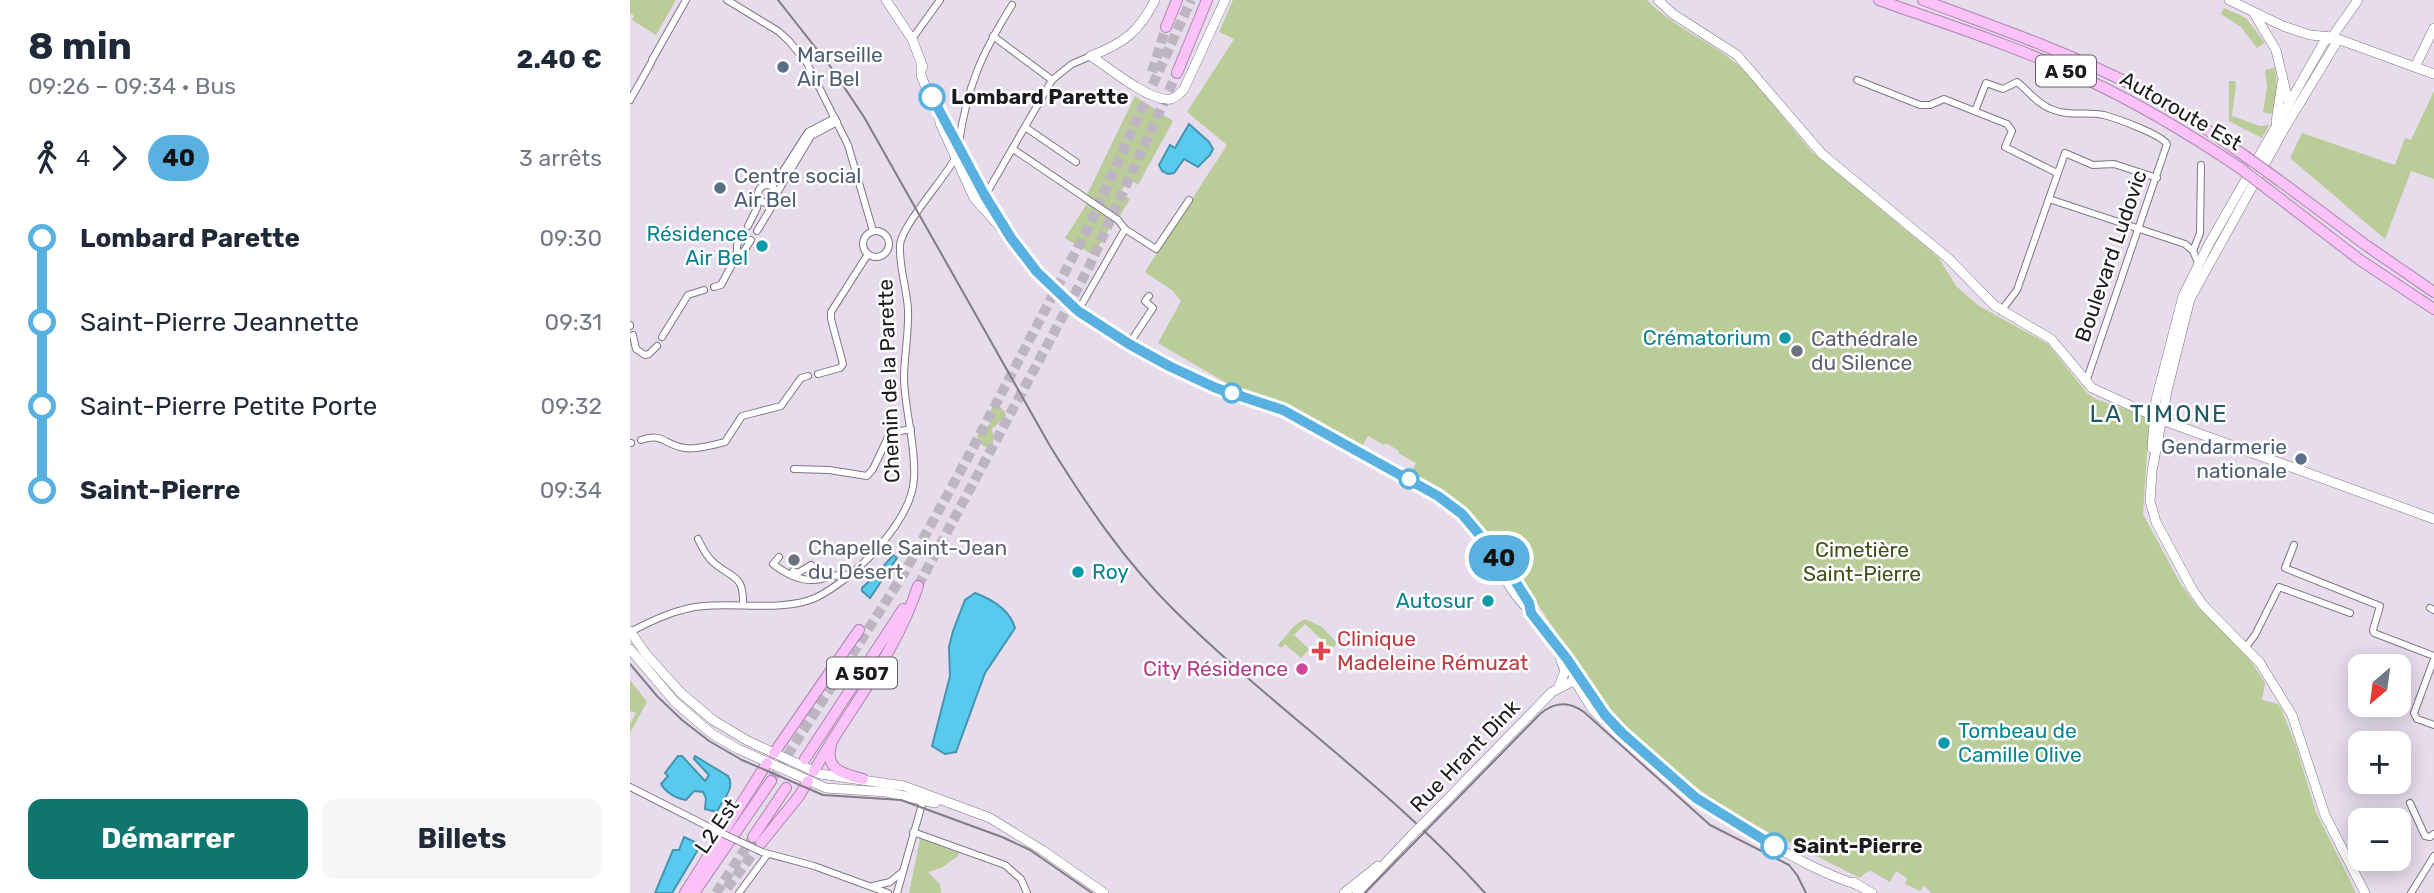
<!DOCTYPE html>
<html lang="fr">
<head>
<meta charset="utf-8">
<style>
  body { margin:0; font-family:Rubik,sans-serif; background:#f6f6f7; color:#1f2937; height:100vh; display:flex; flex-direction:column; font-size:26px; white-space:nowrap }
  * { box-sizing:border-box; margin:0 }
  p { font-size:23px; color:#747a83 }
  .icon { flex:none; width:38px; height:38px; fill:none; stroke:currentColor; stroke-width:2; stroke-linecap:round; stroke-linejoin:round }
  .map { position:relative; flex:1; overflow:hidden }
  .panel { display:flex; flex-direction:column; background:#fff; width:630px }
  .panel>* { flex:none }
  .badge { padding:0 14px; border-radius:23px; font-size:24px; line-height:46px }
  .needle { width:46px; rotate:209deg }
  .fabs { position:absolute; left:1718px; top:654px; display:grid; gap:14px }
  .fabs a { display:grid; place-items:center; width:63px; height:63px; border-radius:14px; background:#fff; box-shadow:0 4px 18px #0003; font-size:35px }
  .map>.badge { position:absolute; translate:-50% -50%; box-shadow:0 0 0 4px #fff }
  .legs { display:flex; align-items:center; gap:10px; height:77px; padding:0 28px; font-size:23px }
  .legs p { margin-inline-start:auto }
  .overview { display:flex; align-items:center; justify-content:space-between; height:119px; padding:0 28px }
  h1 { font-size:38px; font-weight:700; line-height:52px }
  .action { display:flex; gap:14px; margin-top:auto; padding:14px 28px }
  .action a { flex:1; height:80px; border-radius:14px; background:#0f766e; color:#fff; font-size:28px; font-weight:700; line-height:80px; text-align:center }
  .action a+a { background:#f6f6f7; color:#1f2937 }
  ul { padding:0 28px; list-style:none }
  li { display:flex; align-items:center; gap:24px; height:84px; font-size:26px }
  li i { display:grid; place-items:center; width:10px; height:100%; margin:0 9px; background:currentColor }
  li i::after { content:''; width:18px; height:18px; margin:-9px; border:5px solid; border-radius:50%; background:#fff }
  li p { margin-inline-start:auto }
  li:first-child i { background:linear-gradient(#0000 50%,currentColor 0) }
  li:last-child i { background:linear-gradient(currentColor 50%,#0000 0) }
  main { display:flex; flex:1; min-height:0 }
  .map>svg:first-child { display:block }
</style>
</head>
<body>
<main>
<section class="panel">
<div class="overview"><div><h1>8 min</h1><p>09:26 – 09:34 · Bus</p></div><b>2.40 €</b></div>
<div class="legs"><svg class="icon" aria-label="walk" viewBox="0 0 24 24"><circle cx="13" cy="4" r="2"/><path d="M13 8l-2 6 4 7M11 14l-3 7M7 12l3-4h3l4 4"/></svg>4<svg class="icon" aria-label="forward" viewBox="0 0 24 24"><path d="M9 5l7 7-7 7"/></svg><b class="badge" style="background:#58b1e0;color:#111">40</b><p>3 arrêts</p></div>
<ul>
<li><i style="color:#58b1e0"></i><b>Lombard Parette</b><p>09:30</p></li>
<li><i style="color:#58b1e0"></i><span>Saint-Pierre Jeannette</span><p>09:31</p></li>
<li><i style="color:#58b1e0"></i><span>Saint-Pierre Petite Porte</span><p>09:32</p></li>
<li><i style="color:#58b1e0"></i><b>Saint-Pierre</b><p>09:34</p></li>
</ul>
<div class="action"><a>Démarrer</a><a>Billets</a></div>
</section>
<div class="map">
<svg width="1804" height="893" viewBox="0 0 1804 893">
  <rect width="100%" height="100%" fill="#e6dcec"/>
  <!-- green -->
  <g fill="#bacc98">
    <path d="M 0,0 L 46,0 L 26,35 L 2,20 L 4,16 L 0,13 Z"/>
    <path d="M 603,0 L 1017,0 C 1046,30 1086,43 1116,72 L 1181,151 L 1309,258 L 1326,286 L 1349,306 L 1418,344 L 1457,393 L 1466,399 L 1515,416 L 1519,420 L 1513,514 L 1550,583 L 1566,605 L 1618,657 L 1635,683 L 1632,700 L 1648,704 L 1651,708 L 1666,746 L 1686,812 L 1726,893 L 1301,893 L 1294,885 L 1290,891 L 1275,884 L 1277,878 L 1266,871 L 1260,882 L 1241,871 L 1235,873 L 1230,878 L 1105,815 L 1056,780 L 979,713 L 886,571 L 854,530 L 828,504 L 781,474 L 786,463 L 768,453 L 769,451 L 756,443 L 754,445 L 738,436 L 732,447 L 659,405 L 598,384 L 528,343 L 551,301 L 542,290 L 516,273 L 516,270 L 597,145 L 557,112 L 604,39 L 589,32 Z"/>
    <path d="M 1594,8 L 1616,18 L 1635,43 L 1627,48 L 1611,27 L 1591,14 Z"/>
    <path d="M 1645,68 L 1647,87 L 1644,112 L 1641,114 L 1633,112 L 1637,87 L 1635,70 Z"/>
    <path d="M 1599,81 L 1605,81 L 1606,84 L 1602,116 L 1630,126 L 1639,125 L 1632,138 L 1599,121 Z"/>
    <path d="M 1804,91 L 1804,179 L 1781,171 L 1755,239 L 1660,158 L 1672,133 L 1765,165 L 1775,138 L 1781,140 Z"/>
    <path d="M 505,96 L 543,121 L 508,185 L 497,179 L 491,193 L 500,199 L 489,217 L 456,197 Z"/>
    <path d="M 458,202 L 485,220 L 463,255 L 435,238 Z"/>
    <path d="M 363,406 C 371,406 374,409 376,416 L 361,430 L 363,433 L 363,447 L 357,448 L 349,443 L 347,435 L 350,429 L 356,428 L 362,421 L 358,416 Z"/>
    <path d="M 675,619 L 692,627 L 707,643 L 702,649 L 675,624 L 664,635 L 679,649 L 671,658 L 655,644 L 651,648 L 648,645 L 665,625 Z"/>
    <path d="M 0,680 L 17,702 L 0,733 L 0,724 L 6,713 L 0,711 Z"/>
    <path d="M 290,839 L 329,853 L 328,856 L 311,868 L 298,872 L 310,884 L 311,893 L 279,893 Z"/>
  </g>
  <!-- water -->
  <g fill="#58caee" stroke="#4695b0" stroke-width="2">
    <path d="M 559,124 L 579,142 L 583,149 L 580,155 L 568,167 L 554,159 L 544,173 L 538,174 L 532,171 L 529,165 L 540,145 L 545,148 Z"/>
    <path d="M 263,555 L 267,558 L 240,598 L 232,591 L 232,588 L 247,574 Z"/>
    <path d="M 345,593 C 361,599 380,610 385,628 L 355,673 L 326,752 L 315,754 L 302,746 L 320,676 L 319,647 L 323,631 L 335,600 Z"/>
    <path d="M 48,756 L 52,756 L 75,781 L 79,775 L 64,759 L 65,756 L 98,776 C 106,789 91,801 87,812 L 75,809 L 76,798 L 73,792 L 64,791 L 56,800 C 47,799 35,792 31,784 L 38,776 L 35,773 Z"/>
    <path d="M 54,837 L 67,843 L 69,848 L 42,893 L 25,893 L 43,850 L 49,850 Z"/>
  </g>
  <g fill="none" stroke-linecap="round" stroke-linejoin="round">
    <!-- highway-tunnel -->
    <g stroke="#beb5c3" stroke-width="10" stroke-dasharray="10 5" stroke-linecap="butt">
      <path d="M 522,72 L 536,27"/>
      <path d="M 288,586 L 458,269 L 547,73"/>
      <path d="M 141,781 L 276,570 L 337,459 L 458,228 L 561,0"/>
      <path d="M 97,888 L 131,843"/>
      <path d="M 86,893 L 123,837"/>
    </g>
    <defs>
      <g id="street">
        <path d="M 97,0 L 148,31 L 159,41 L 177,63 L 218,145 L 243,231"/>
        <path d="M 363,36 L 422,80"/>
        <path d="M 282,39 L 310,0"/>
        <path d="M 22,60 L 56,0"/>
        <path d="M 1227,80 L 1290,105 L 1300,105 L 1314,99 L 1377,124 L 1382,131 L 1375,147 L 1427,173"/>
        <path d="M 0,100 L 21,63"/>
        <path d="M 1345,111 L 1356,83 L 1373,89 L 1387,82 C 1399,91 1407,104 1421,109 C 1438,117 1456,111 1474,115 C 1488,119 1530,134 1537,144 L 1456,382"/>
        <path d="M 395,127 L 446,162"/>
        <path d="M 329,143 C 337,86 352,53 382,5"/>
        <path d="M 383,149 L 488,220 L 495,229 L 526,249 L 559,200"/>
        <circle cx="137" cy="194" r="9"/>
        <path d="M 141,186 L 148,179 L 178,132 L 205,118"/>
        <path d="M 147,193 L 181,136 L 207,122"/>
        <path d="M 343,194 L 348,198 L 355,196 L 422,80 L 442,64 L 461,56"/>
        <path d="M 1419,199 L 1555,244 L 1563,251 L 1568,263"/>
        <path d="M 118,226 L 127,208 L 129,197"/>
        <path d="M 127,231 L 141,208 L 142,202"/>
        <circle cx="246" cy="244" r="13"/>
        <path d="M 1563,251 L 1570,233 L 1571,165"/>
        <path d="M 107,255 L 114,251 L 121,240"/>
        <path d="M 84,287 L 91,285 L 107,255 L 107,245 L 113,235"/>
        <path d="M 448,311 L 495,229"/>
        <path d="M 1371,311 L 1387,290 L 1435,153 L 1463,165 L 1484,164 L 1527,178"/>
        <path d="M 0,325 L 0,326"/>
        <path d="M 3,335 L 6,349 L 15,355 L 19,354 L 27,346"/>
        <path d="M 32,337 L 58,295 L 74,290"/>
        <path d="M 499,344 L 523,308 L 515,301 L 519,296"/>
        <path d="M 188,374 L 210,368 L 213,364 L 201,319 L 201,312 L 238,254"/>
        <path d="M 11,440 C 34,432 35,446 55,448 C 66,450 84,445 95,442 L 112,416 L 151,406 L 171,378 L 178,376"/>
        <path d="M 0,443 L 1,443"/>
        <path d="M 164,469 L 199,470 L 237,476 L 243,469 L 260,433 L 281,429"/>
        <path d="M 68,539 C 72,547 76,556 83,562 C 102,579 114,574 113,604"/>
        <path d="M 1664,545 L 1655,568 L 1750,606 L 1743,630 L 1744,633 L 1804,656"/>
        <path d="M 149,557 L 143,564 C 156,574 174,583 191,579 C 201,577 207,574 218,575"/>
        <path d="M 163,571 L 168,573 L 181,565"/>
        <path d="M 1800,608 L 1804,610"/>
        <path d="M 0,632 C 23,620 48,608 74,606 C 107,603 156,611 185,598 C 223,580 281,523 284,479 C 286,445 275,412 274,379 C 274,356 279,333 278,310 C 277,289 269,267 270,246 C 270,227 315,178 326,157"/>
        <path d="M 1616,647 L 1625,635 L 1649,587 L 1720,613"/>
        <path d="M 1804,659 L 1784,713 L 1787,719 L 1804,725"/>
        <path d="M 0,787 L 85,830"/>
        <path d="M 1780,803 L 1795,836 L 1800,837 L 1804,834"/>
        <path d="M 283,832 L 375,865 L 391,879 L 397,893"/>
        <path d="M 132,852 L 184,866 L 258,893"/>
        <path d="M 243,886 L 260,882 L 272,872"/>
        <path d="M 109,893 L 137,855"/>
        <path d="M 267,893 L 294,797"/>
        <path d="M 1781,893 L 1804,856"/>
      </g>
      <g id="secondary">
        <path d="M 256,0 L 282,39 L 293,67"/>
        <path d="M 1028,0 L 1043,14 L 1107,55 L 1192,154 L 1318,258 L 1365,306 L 1421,339 L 1462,388 L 1532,420 L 1804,519"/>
        <path d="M 1599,0 L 1653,26 L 1680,35 L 1702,37 L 1804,74"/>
        <path d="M 1625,15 L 1646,50 L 1659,105"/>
        <path d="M 1708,40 L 1653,131 L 1560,299 L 1537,391 L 1522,471 L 1520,501 L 1526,522 L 1562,589 L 1573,605 L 1630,663 L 1662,715 L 1695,815 L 1735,893"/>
        <path d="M 461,56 C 478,67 521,103 541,99 C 547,98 550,93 554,89 L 595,0"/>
        <path d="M 461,56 C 494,43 509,32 525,0"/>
        <path d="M 291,64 L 291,75 L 296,88 L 316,121 L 355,196 L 394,257 L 431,295 L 462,321 L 539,366 L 585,388 L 653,410 L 809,496 L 840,523 L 875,565 L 899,602 L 901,613"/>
        <path d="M 1785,67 L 1804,28"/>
        <path d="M 309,115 L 310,123 L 344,198 L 370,227"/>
        <path d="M 1646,122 L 1652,83"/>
        <path d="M 1522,448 L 1526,400 L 1553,296 L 1579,244 L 1694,42 L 1702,37 L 1728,0"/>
        <path d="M 869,562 C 877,587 886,596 903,615 C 914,628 924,644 935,657 C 952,678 963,703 981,723 C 1019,766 1069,802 1118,831 C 1153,851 1189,873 1228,885"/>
        <path d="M 0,631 L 16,654 L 51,693 L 83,720 L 118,741 L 190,774 L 274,786 L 360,818 L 412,850 L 474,893"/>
        <path d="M 0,649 L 45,702 L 82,734 L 108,749 L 196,788 L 256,792 L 305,803"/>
        <path d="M 943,678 L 963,710 L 973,720"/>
        <path d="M 929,686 L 935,671 L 930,657"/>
        <path d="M 802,815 L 922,692 L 949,678"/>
        <path d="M 1223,882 L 1242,893"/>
        <path d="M 714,893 L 748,866"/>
        <path d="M 727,893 L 782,835"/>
      </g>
      <g id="highway">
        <path d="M 1249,0 C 1319,25 1391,48 1458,80 C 1511,105 1561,135 1610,168"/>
        <path d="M 1293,0 C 1365,27 1438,52 1506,87 C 1544,107 1580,131 1615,156"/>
        <path d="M 536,27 L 547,0"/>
        <path d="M 547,73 L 577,0"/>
        <path d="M 1650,181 L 1737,246 L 1804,292"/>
        <path d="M 1644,194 L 1730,260 L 1804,309"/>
        <path d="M 201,745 C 194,770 214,774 233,779"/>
        <path d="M 144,753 L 229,630"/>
        <path d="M 175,759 L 273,609"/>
        <path d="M 184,771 C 218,710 266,654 288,586"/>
        <path d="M 123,837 L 156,788"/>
        <path d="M 131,843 L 169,796 L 178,781"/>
        <path d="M 55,893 L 137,763"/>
        <path d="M 64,893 L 141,781"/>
      </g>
    </defs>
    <!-- street casing -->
    <use href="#street" stroke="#807685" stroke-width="8"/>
    <!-- secondary casing -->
    <use href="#secondary" stroke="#807685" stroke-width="10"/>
    <!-- highway casing -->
    <use href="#highway" stroke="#ad87ad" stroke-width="12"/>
    <!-- street -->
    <use href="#street" stroke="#fff" stroke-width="6"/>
    <!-- secondary -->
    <use href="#secondary" stroke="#fff" stroke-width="9"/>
    <!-- highway -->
    <use href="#highway" stroke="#fac2f9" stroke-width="10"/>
    <!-- tram -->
    <g stroke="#837c87" stroke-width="2">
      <path d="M 0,664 L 27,696 L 52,720 L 79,741 L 112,760 L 193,795 L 271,800 L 372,837 L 400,850 L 462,893"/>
      <path d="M 735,893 L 910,714 C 924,702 939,701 954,712 L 1080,825 L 1159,865 L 1167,875 L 1176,893"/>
    </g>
    <!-- rail -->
    <path stroke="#837c87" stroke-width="2" d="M 148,0 L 200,66 L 234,117 L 420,446 C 456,504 495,562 545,611 C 644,709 761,788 855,893"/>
    <defs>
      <path id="street-bridge" d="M 85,830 L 132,852"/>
      <path id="secondary-bridge" d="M 782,835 L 802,815"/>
      <g id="highway-bridge">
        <path d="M 1615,156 L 1650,181"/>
        <path d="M 1610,168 L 1644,194"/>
      </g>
    </defs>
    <!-- street-bridge casing -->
    <use href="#street-bridge" stroke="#807685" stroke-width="8" stroke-linecap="butt"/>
    <!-- secondary-bridge casing -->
    <use href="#secondary-bridge" stroke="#807685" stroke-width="10" stroke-linecap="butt"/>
    <!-- highway-bridge casing -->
    <use href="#highway-bridge" stroke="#ad87ad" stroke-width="12" stroke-linecap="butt"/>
    <!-- street-bridge -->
    <use href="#street-bridge" stroke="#fff" stroke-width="6"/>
    <!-- secondary-bridge -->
    <use href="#secondary-bridge" stroke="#fff" stroke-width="9"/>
    <!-- highway-bridge -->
    <use href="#highway-bridge" stroke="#fac2f9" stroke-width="10"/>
  </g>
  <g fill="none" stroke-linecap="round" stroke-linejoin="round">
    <defs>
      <path id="line-1" d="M 302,97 L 355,196 L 381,238 L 407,272 L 448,311 L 499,344 L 539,366 L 586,388 L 653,410 L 808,496 L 832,514 L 875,565 L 899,603 L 901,613 L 937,659 L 975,715 L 992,733 L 1066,798 L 1144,846"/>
    </defs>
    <!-- line-1 casing -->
    <use href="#line-1" stroke="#fff" stroke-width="16"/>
    <!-- line-1 -->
    <use href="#line-1" stroke="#58b1e0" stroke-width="10"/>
  </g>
  <!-- markers -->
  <g fill="#5c6f8a" stroke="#fff" stroke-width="2.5">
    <circle cx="153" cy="67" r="7"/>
    <circle cx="90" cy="188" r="7"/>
    <circle cx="1671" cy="459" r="7"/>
  </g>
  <g fill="#fff" stroke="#58b1e0" stroke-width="3.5">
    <circle cx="302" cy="97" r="12"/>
    <circle cx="602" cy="393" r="9"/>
    <circle cx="779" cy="479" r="9"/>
    <circle cx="1144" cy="846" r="12"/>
  </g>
  <g fill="#0f9aa8" stroke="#fff" stroke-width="2.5">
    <circle cx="132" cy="246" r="7"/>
    <circle cx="1155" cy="338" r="7"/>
    <circle cx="448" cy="572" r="7"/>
    <circle cx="858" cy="601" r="7"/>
    <circle cx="1314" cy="743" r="7"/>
  </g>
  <g fill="#6b7280" stroke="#fff" stroke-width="2.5">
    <circle cx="1167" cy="351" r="7"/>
    <circle cx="164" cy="560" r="7"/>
  </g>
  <path fill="#e0444e" stroke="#fff" stroke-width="2.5" d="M687.5 640.5h7v7h7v7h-7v7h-7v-7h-7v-7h7z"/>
  <circle fill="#d1479c" stroke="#fff" stroke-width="2.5" cx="672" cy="669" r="7"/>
  <g text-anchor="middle" stroke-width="5" stroke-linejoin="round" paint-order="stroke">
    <!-- shield labels -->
    <g fill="#fff" stroke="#615f62" stroke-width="2">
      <rect x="1406" y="55.5" width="60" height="31" rx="5"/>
      <rect x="197" y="657.5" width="70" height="31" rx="5"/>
    </g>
    <g font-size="19" font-weight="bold" fill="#1d1a1f">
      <text x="1436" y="78">A 50</text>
      <text x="232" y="680">A 507</text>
    </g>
    <!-- service labels -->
    <g font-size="21" fill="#4e5e75" stroke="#fff" text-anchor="start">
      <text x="167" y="62">Marseille<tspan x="167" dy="24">Air Bel</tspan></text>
      <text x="104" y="183">Centre social<tspan x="104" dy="24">Air Bel</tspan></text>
      <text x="1657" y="454" text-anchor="end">Gendarmerie<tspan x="1657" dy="24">nationale</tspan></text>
    </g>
    <!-- stop labels -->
    <g font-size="21" font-weight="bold" fill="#1d1a1f" stroke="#fff" text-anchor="start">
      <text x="321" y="104">Lombard Parette</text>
      <text x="1163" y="853">Saint-Pierre</text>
    </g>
    <!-- street labels -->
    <g font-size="21" fill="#1d1a1f" stroke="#fff">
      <text transform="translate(1551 111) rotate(30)" y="7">Autoroute Est</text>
      <text transform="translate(1481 256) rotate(-71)" y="7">Boulevard Ludovic</text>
      <text transform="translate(259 381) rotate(-92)" y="7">Chemin de la Parette</text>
      <text transform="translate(835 756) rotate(-46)" y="7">Rue Hrant Dink</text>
      <text transform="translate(87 826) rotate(-56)" y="7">L2 Est</text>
    </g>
    <!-- culture labels -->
    <g font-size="21" fill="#0d838f" stroke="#fff" text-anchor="end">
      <text x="118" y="241">Résidence<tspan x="118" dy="24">Air Bel</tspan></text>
      <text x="1141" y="345">Crématorium</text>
      <text x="462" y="579" text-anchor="start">Roy</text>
      <text x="844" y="608">Autosur</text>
      <text x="1328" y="738" text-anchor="start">Tombeau de<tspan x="1328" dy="24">Camille Olive</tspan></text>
    </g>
    <!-- worship labels -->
    <g font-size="21" fill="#5b616d" stroke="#fff" text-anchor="start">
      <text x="1181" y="346">Cathédrale<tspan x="1181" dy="24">du Silence</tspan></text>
      <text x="178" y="555">Chapelle Saint-Jean<tspan x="178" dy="24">du Désert</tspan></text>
    </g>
    <!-- park labels -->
    <g font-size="21" fill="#415216" stroke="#fff">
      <text x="1232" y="557">Cimetière<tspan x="1232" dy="24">Saint-Pierre</tspan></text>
    </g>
    <!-- health labels -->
    <g font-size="21" fill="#be3a42" stroke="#fff" text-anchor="start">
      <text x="707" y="646">Clinique<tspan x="707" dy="24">Madeleine Rémuzat</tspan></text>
    </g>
    <!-- hotel labels -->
    <g font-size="21" fill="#b23c85" stroke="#fff" text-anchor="end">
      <text x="658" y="676">City Résidence</text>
    </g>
    <!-- quarter labels -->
    <g font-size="24" letter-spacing="2" fill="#225965" stroke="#fff">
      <text x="1529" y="422">LA TIMONE</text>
    </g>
  </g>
</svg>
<div class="fabs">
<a><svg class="needle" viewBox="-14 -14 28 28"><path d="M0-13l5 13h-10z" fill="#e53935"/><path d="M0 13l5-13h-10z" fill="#747a83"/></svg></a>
<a>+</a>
<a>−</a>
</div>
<b class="badge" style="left:869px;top:558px;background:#58b1e0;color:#111">40</b>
</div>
</main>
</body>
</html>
